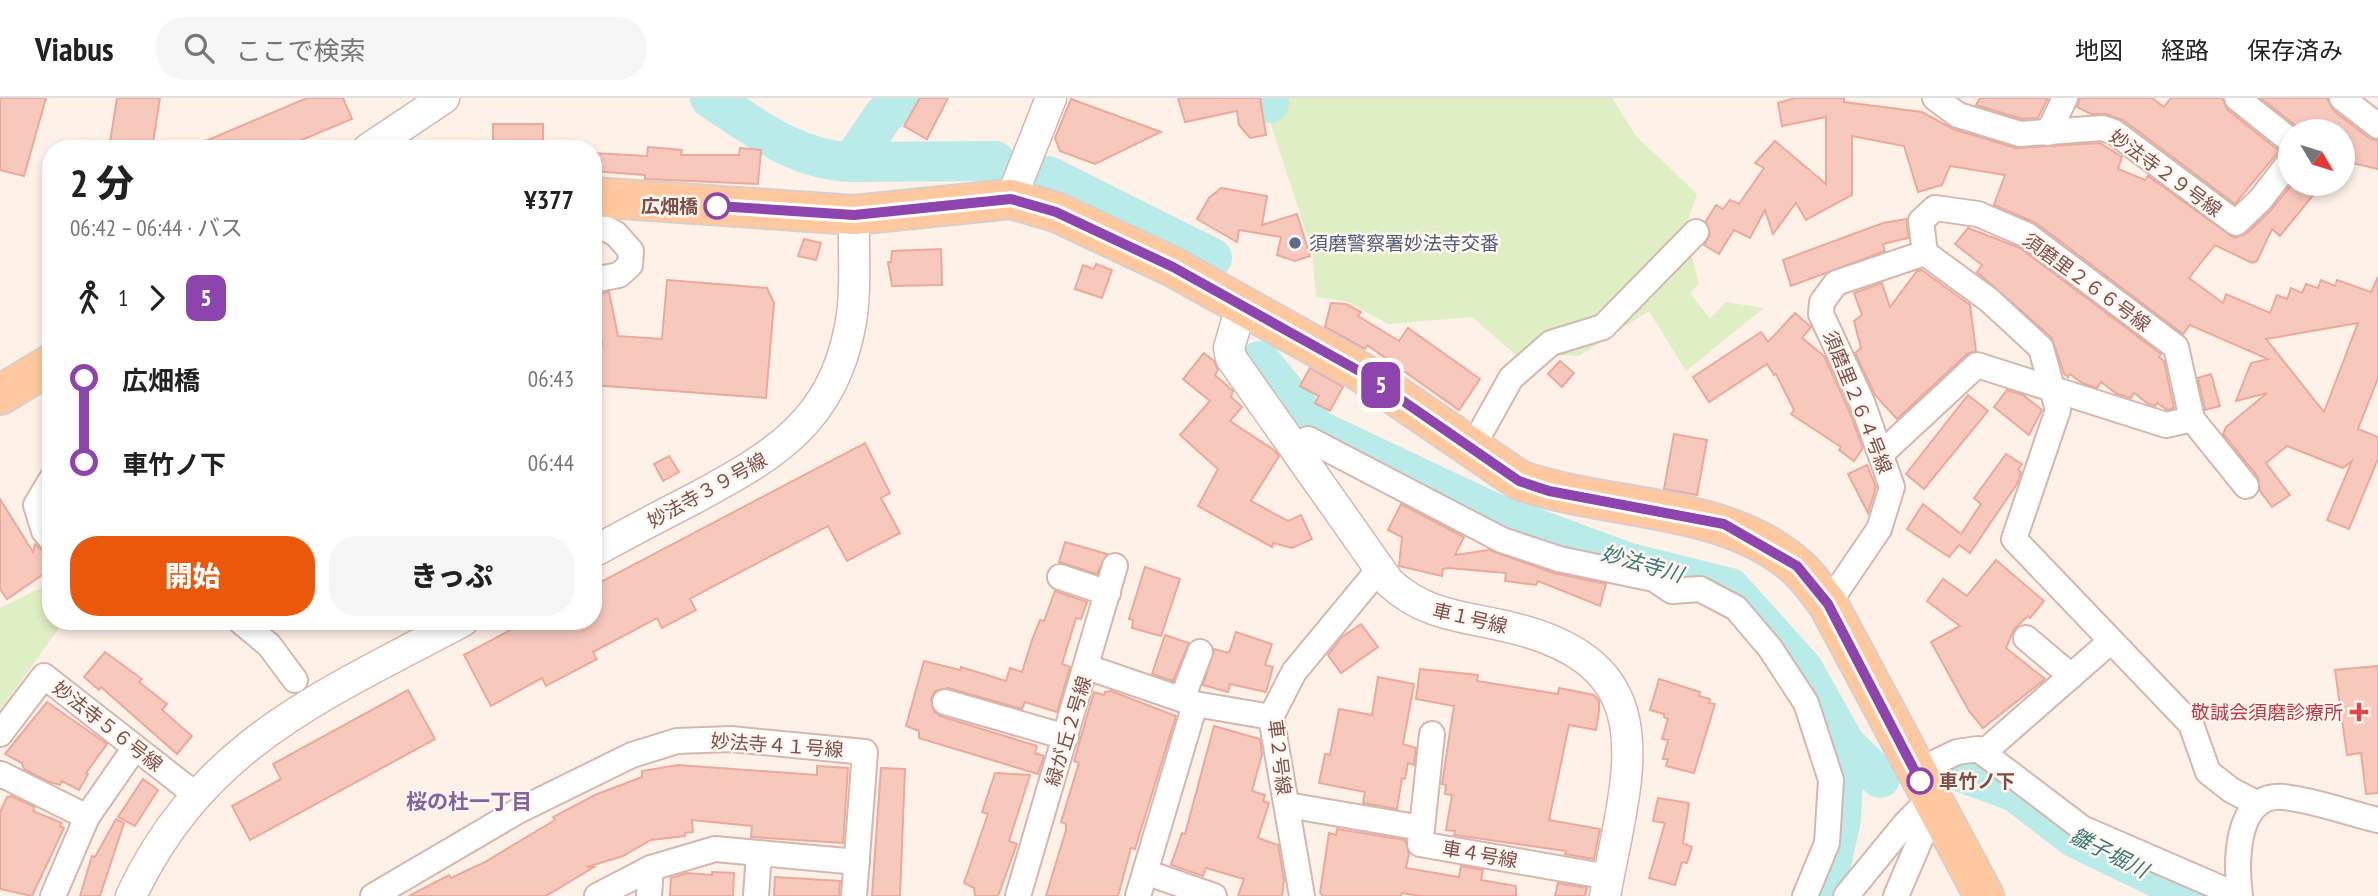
<!DOCTYPE html>
<html lang="ja">
<head>
<meta charset="utf-8">
<style>
  body { margin:0; font-family:"PT Sans Narrow","Noto Sans JP",sans-serif; background:#f6f6f6; color:#222; height:100vh; display:flex; flex-direction:column; font-size:26px; white-space:nowrap }
  * { box-sizing:border-box; margin:0 }
  p { font-size:23px; color:#767676 }
  .icon { flex:none; width:38px; height:38px; fill:none; stroke:currentColor; stroke-width:2; stroke-linecap:round; stroke-linejoin:round }
  .map { position:relative; flex:1; overflow:hidden }
  .details { position:absolute; left:42px; top:42px; width:560px; height:490px; display:flex; flex-direction:column; background:#fff; border-radius:28px; box-shadow:0 4px 10px #0003 }
  .details>* { flex:none }
  .badge { padding:0 14px; border-radius:10px; font-size:24px; line-height:46px }
  .needle { width:46px; rotate:128deg }
  .fabs { position:absolute; left:2278px; top:21px; display:grid; gap:14px }
  .fabs a { display:grid; place-items:center; width:77px; height:77px; border-radius:50%; background:#fff; box-shadow:0 4px 10px #0003; font-size:35px }
  .map>.badge { position:absolute; translate:-50% -50%; box-shadow:0 0 0 4px #fff }
  .legs { display:flex; align-items:center; gap:10px; height:77px; padding:0 28px; font-size:23px }
  .legs p { margin-inline-start:auto }
  .headline { display:flex; align-items:center; justify-content:space-between; height:119px; padding:0 28px }
  h1 { font-size:38px; font-weight:800; line-height:52px }
  .button { display:flex; gap:14px; margin-top:auto; padding:14px 28px }
  .button a { flex:1; height:80px; border-radius:28px; background:#ea580c; color:#fff; font-size:28px; font-weight:800; line-height:80px; text-align:center }
  .button a+a { background:#f6f6f6; color:#222 }
  ul { padding:0 28px; list-style:none }
  li { display:flex; align-items:center; gap:24px; height:84px; font-size:26px }
  li i { display:grid; place-items:center; width:10px; height:100%; margin:0 9px; background:currentColor }
  li i::after { content:''; width:18px; height:18px; margin:-9px; border:5px solid; border-radius:50%; background:#fff }
  li p { margin-inline-start:auto }
  li:first-child i { background:linear-gradient(#0000 50%,currentColor 0) }
  li:last-child i { background:linear-gradient(currentColor 50%,#0000 0) }
  header { display:flex; align-items:center; gap:42px; box-sizing:border-box; height:98px; padding:0 35px; background:#fff; border-bottom:2px solid #e0e0e0 }
  header strong { font-size:33px }
  nav { display:flex; gap:38px; margin-inline-start:auto; font-size:24px }
  .search { width:490px; height:63px; background:#f6f6f6; display:flex; align-items:center; gap:18px; box-sizing:border-box; padding:0 24px; border-radius:28px; color:#767676; font-size:26px }
  .map>svg:first-child { display:block }
</style>
</head>
<body>
<header>
<strong>Viabus</strong>
<div class="search"><svg class="icon" aria-label="search" viewBox="0 0 24 24"><circle cx="10" cy="10" r="6"/><path d="M15 15l6 6"/></svg>ここで検索</div>
<nav><a>地図</a><a>経路</a><a>保存済み</a></nav>
</header>
<div class="map">
<svg width="2378" height="798" viewBox="0 0 2378 798">
  <rect width="100%" height="100%" fill="#fef1e8"/>
  <!-- green -->
  <g fill="#deefc4">
    <path d="M 1262,0 L 1612,0 L 1636,38 L 1697,96 L 1685,132 L 1699,186 L 1690,195 L 1710,221 L 1726,204 L 1764,210 L 1686,273 L 1649,213 L 1579,258 L 1551,257 L 1533,272 L 1472,219 L 1388,226 L 1346,203 L 1316,199 L 1312,152 Z"/>
    <path d="M 51,485 L 51,523 L 64,523 L 0,612 L 0,510 Z"/>
  </g>
  <g fill="none" stroke-linecap="round" stroke-linejoin="round">
    <!-- river -->
    <g stroke="#b9ebe8" stroke-width="40">
      <path d="M 710,0 C 754,29 797,63 852,64 L 884,17 L 901,0"/>
      <path d="M 1265,0 L 1269,5"/>
      <path d="M 852,64 L 995,63"/>
      <path d="M 1048,78 L 1212,160"/>
      <path d="M 1260,263 L 1316,331 L 1494,415 L 1629,465 L 1730,490 L 1803,571 L 1845,646 L 1841,721 L 1830,771 L 1818,798"/>
      <path d="M 1845,646 L 1880,680"/>
      <path d="M 1950,670 L 2015,694 L 2075,740 L 2196,798"/>
    </g>
  </g>
  <!-- building -->
  <g fill="#f7c8bc" stroke="#eca99b" stroke-width="2" fill-rule="evenodd">
    <path d="M 0,0 L 46,0 L 24,78 L 0,72 Z"/>
    <path d="M 117,0 L 160,0 L 152,51 L 109,51 Z"/>
    <path d="M 307,0 L 343,0 L 352,21 L 280,51 L 187,51 Z"/>
    <path d="M 920,0 L 948,0 L 927,41 L 904,28 Z"/>
    <path d="M 1178,0 L 1260,0 L 1266,37 L 1250,40 L 1239,27 L 1237,13 L 1185,24 Z"/>
    <path d="M 1795,0 L 1844,0 L 1844,4 L 1922,14 L 1953,31 L 2016,50 L 2100,45 L 2122,59 L 2118,71 L 2145,82 L 2148,78 L 2234,140 L 2246,136 L 2271,112 L 2292,86 L 2303,86 L 2314,96 L 2280,138 L 2272,131 L 2257,163 L 2252,165 L 2215,147 L 2189,180 L 2223,205 L 2226,196 L 2270,215 L 2277,197 L 2287,201 L 2291,190 L 2302,195 L 2306,186 L 2318,190 L 2321,182 L 2335,188 L 2337,182 L 2371,194 L 2378,179 L 2378,280 L 2358,331 L 2378,339 L 2378,361 L 2349,431 L 2327,422 L 2352,363 L 2343,370 L 2287,348 L 2266,365 L 2290,397 L 2272,409 L 2260,393 L 2258,379 L 2223,336 L 2226,329 L 2267,295 L 2236,303 L 2251,265 L 2268,261 L 2190,227 L 2183,236 L 2036,125 L 1994,107 L 2005,77 L 1950,68 L 1942,87 L 1918,94 L 1904,48 L 1852,38 L 1852,97 L 1806,122 L 1796,105 L 1773,136 L 1765,112 L 1750,140 L 1734,132 L 1719,156 L 1704,147 L 1710,137 L 1706,123 L 1716,107 L 1723,111 L 1730,102 L 1739,106 L 1764,70 L 1755,65 L 1775,43 L 1826,86 L 1826,19 L 1782,28 L 1778,5 ZM 2358,225 L 2324,314 L 2266,241 Z"/>
    <path d="M 1980,0 L 2048,0 L 2038,20 L 2022,21 L 1976,7 Z"/>
    <path d="M 2080,0 L 2152,0 L 2164,9 L 2171,0 L 2222,0 L 2228,12 L 2279,53 L 2235,106 L 2123,22 L 2106,16 L 2091,16 L 2077,9 Z"/>
    <path d="M 2261,0 L 2327,0 L 2333,12 L 2369,40 L 2378,43 L 2378,71 L 2343,63 L 2343,33 L 2302,33 Z"/>
    <path d="M 1071,1 L 1161,34 L 1095,66 L 1060,53 L 1055,40 Z"/>
    <rect x="493" y="26" width="50" height="25"/>
    <path d="M 648,49 L 682,52 L 681,57 L 739,57 L 740,50 L 761,52 L 758,86 L 645,81 L 645,77 L 593,73 L 593,55 L 647,58 Z"/>
    <path d="M 1221,90 L 1267,98 L 1262,127 L 1297,116 L 1310,158 L 1295,163 L 1277,157 L 1281,139 L 1239,132 L 1237,144 L 1197,121 L 1209,100 Z"/>
    <path d="M 1907,121 L 1908,140 L 1883,146 L 1885,153 L 1791,188 L 1783,162 L 1883,125 Z"/>
    <path d="M 1968,130 L 2020,150 L 2161,256 L 2159,259 L 2164,263 L 2174,310 L 2167,312 L 2157,305 L 2155,308 L 2147,305 L 2134,295 L 2131,300 L 2117,296 L 2101,284 L 2097,290 L 2082,285 L 2070,276 L 2068,279 L 2064,276 L 2052,240 L 1977,174 L 1982,167 L 1955,146 Z"/>
    <path d="M 804,141 L 821,145 L 816,162 L 798,158 Z"/>
    <path d="M 941,151 L 942,187 L 892,188 L 888,164 L 891,164 L 892,153 Z"/>
    <path d="M 1096,166 L 1112,172 L 1102,200 L 1075,191 L 1083,167 L 1094,171 Z"/>
    <path d="M 1922,172 L 1970,207 L 1976,253 L 1967,256 L 1897,321 L 1875,297 L 1855,255 L 1861,250 L 1854,223 L 1862,217 L 1854,195 L 1882,185 L 1890,209 L 1917,173 Z"/>
    <path d="M 667,182 L 767,190 L 774,205 L 766,300 L 593,287 L 593,245 L 602,246 L 593,197 L 609,194 L 618,238 L 662,241 Z"/>
    <path d="M 1331,205 L 1346,206 L 1361,214 L 1358,218 L 1399,243 L 1408,230 L 1480,281 L 1459,312 L 1367,247 L 1365,251 L 1325,229 Z"/>
    <path d="M 1795,215 L 1811,229 L 1802,240 L 1824,258 L 1848,310 L 1863,350 L 1854,363 L 1839,352 L 1841,349 L 1791,316 L 1794,312 L 1776,276 L 1774,277 L 1767,266 L 1709,304 L 1693,279 L 1761,234 L 1768,244 Z"/>
    <path d="M 1204,255 L 1214,263 L 1218,272 L 1215,277 L 1233,293 L 1231,299 L 1242,309 L 1230,323 L 1274,352 L 1279,358 L 1251,403 L 1288,423 L 1301,417 L 1312,441 L 1292,450 L 1273,445 L 1272,449 L 1198,408 L 1218,371 L 1180,337 L 1210,303 L 1183,281 Z"/>
    <path d="M 1560,263 L 1574,275 L 1562,289 L 1548,276 Z"/>
    <path d="M 1310,270 L 1343,289 L 1330,313 L 1315,305 L 1319,298 L 1300,288 Z"/>
    <path d="M 2211,276 L 2220,308 L 2205,312 L 2198,280 Z"/>
    <path d="M 2007,292 L 2023,297 L 2042,312 L 2029,337 L 1994,309 Z"/>
    <path d="M 1968,297 L 1988,313 L 1924,391 L 1906,376 Z"/>
    <path d="M 1674,336 L 1707,342 L 1697,397 L 1664,391 Z"/>
    <path d="M 865,345 L 890,395 L 881,400 L 900,435 L 847,463 L 828,428 L 693,499 L 690,501 L 696,512 L 662,530 L 657,520 L 593,554 L 597,561 L 546,588 L 542,580 L 491,608 L 464,557 L 527,523 L 593,523 L 593,488 Z"/>
    <path d="M 2006,356 L 2022,366 L 2018,372 L 2021,374 L 2017,386 L 1970,455 L 1959,447 L 1949,459 L 1907,431 L 1923,406 L 1961,436 L 1981,406 L 1974,400 Z"/>
    <path d="M 669,358 L 679,374 L 663,383 L 654,366 Z"/>
    <path d="M 1867,367 L 1876,389 L 1868,415 L 1848,376 Z"/>
    <path d="M 0,401 L 33,454 L 35,446 L 51,460 L 51,471 L 7,501 L 0,491 Z"/>
    <path d="M 1401,406 L 1464,439 L 1455,457 L 1489,452 L 1554,475 L 1606,486 L 1600,508 L 1538,483 L 1536,487 L 1505,483 L 1506,475 L 1448,470 L 1443,471 L 1442,478 L 1399,468 L 1402,439 L 1388,432 Z"/>
    <path d="M 1065,444 L 1107,456 L 1097,476 L 1059,464 Z"/>
    <path d="M 1996,462 L 2044,503 L 2030,520 L 2028,518 L 2014,531 L 2006,550 L 2045,581 L 1983,630 L 1969,613 L 1931,544 L 1960,528 L 1927,503 L 1943,481 L 1967,498 Z"/>
    <path d="M 1145,469 L 1180,481 L 1161,538 L 1132,530 L 1133,522 L 1129,521 Z"/>
    <path d="M 1055,493 L 1087,504 L 1081,521 L 1076,520 L 1062,566 L 1070,569 L 1057,614 L 1025,604 L 1022,611 L 948,590 L 935,593 L 931,601 L 934,614 L 940,618 L 1037,648 L 1035,655 L 1044,658 L 1038,676 L 919,640 L 919,633 L 906,628 L 924,563 L 960,572 L 961,569 L 1006,583 L 1010,570 L 1022,574 L 1032,542 L 1040,522 L 1044,523 Z"/>
    <path d="M 1361,526 L 1378,549 L 1341,575 L 1328,557 L 1342,539 Z"/>
    <path d="M 1236,534 L 1272,546 L 1265,567 L 1273,569 L 1266,594 L 1230,586 L 1228,594 L 1203,587 L 1214,551 L 1229,555 Z"/>
    <path d="M 1165,537 L 1189,545 L 1173,583 L 1152,576 Z"/>
    <path d="M 105,554 L 142,581 L 139,584 L 167,606 L 162,612 L 192,638 L 177,656 L 101,589 L 99,592 L 84,579 Z"/>
    <path d="M 2378,568 L 2378,695 L 2366,696 L 2361,655 L 2347,657 L 2335,572 Z"/>
    <path d="M 1420,571 L 1478,577 L 1477,583 L 1558,596 L 1559,590 L 1594,597 L 1599,603 L 1599,613 L 1596,632 L 1569,627 L 1549,722 L 1600,731 L 1594,761 L 1565,756 L 1566,753 L 1454,737 L 1455,733 L 1446,732 L 1452,697 L 1445,696 L 1446,687 L 1442,686 L 1454,608 L 1416,601 Z"/>
    <path d="M 1378,579 L 1414,586 L 1403,646 L 1416,650 L 1414,667 L 1408,665 L 1405,681 L 1402,680 L 1397,711 L 1363,705 L 1365,694 L 1319,685 L 1325,656 L 1330,657 L 1339,611 L 1372,617 Z"/>
    <path d="M 1659,581 L 1700,594 L 1699,598 L 1710,601 L 1709,605 L 1715,606 L 1694,675 L 1666,668 L 1668,661 L 1663,661 L 1668,642 L 1662,641 L 1668,621 L 1664,619 L 1664,616 L 1650,612 Z"/>
    <path d="M 408,592 L 435,641 L 250,742 L 232,708 L 281,681 L 273,666 Z"/>
    <path d="M 1111,593 L 1176,618 L 1135,751 L 1131,750 L 1118,798 L 1046,798 L 1066,732 L 1066,726 L 1061,724 L 1079,665 L 1074,663 L 1094,594 L 1104,597 L 1105,594 Z"/>
    <path d="M 47,604 L 107,646 L 86,675 L 88,676 L 79,692 L 62,683 L 60,687 L 47,683 L 24,671 L 22,665 L 5,656 Z"/>
    <path d="M 1214,628 L 1260,641 L 1262,657 L 1252,693 L 1265,697 L 1263,703 L 1269,705 L 1258,740 L 1278,747 L 1284,782 L 1282,798 L 1238,798 L 1244,781 L 1206,770 L 1203,778 L 1171,767 L 1182,735 L 1185,736 Z"/>
    <path d="M 678,667 L 817,677 L 817,668 L 848,670 L 843,745 L 751,739 L 752,728 L 692,722 L 693,734 L 685,735 L 685,738 L 651,742 L 623,758 L 587,769 L 594,769 L 546,798 L 409,798 L 449,777 L 451,780 L 485,764 L 555,722 L 553,719 L 595,697 L 642,679 L 642,673 Z"/>
    <path d="M 881,670 L 905,671 L 900,798 L 872,798 Z"/>
    <path d="M 995,675 L 1030,677 L 1009,743 L 1017,746 L 998,798 L 975,798 L 974,790 L 964,785 L 988,716 L 982,714 Z"/>
    <path d="M 143,681 L 158,692 L 135,728 L 118,719 Z"/>
    <path d="M 11,698 L 35,709 L 33,713 L 62,725 L 60,728 L 64,730 L 32,798 L 0,791 L 0,714 L 7,699 Z"/>
    <path d="M 1658,700 L 1689,705 L 1683,745 L 1692,749 L 1687,765 L 1682,764 L 1675,787 L 1649,780 L 1665,725 L 1653,723 Z"/>
    <path d="M 116,721 L 124,725 L 100,798 L 80,798 L 92,758 L 95,759 Z"/>
    <path d="M 1337,731 L 1405,742 L 1409,756 L 1406,770 L 1459,779 L 1461,768 L 1483,772 L 1481,782 L 1516,788 L 1516,798 L 1420,798 L 1402,795 L 1401,798 L 1323,798 L 1320,795 L 1329,735 L 1336,737 Z"/>
    <path d="M 712,774 L 734,775 L 733,798 L 670,798 L 671,780 L 686,775 L 712,777 Z"/>
    <path d="M 775,779 L 840,783 L 839,798 L 774,798 Z"/>
    <path d="M 1558,785 L 1587,790 L 1585,798 L 1555,798 Z"/>
  </g>
  <g fill="none" stroke-linecap="round" stroke-linejoin="round">
    <defs>
      <g id="minor">
        <path d="M 1935,0 L 1958,17 L 2020,36 L 2102,30 L 2114,34 L 2236,125 L 2261,101 L 2291,62"/>
        <path d="M 2237,0 L 2291,43"/>
        <path d="M 2342,0 L 2378,28"/>
        <path d="M 2048,35 L 2065,0"/>
        <path d="M 593,124 L 616,136 L 631,153 L 630,167 L 619,177 L 593,182"/>
        <path d="M 1294,348 L 1308,341 L 1502,442 L 1559,461 L 1654,481 L 1672,493 L 1700,491 L 1736,510 L 1770,550 L 1806,605 L 1831,682 L 1827,745 L 1805,798"/>
        <path d="M 1472,350 L 1511,280 L 1551,245 L 1603,229 L 1696,134"/>
        <path d="M 1881,356 L 1977,267 L 2166,327 L 2192,321"/>
        <path d="M 51,382 L 36,407 L 44,433 L 51,441"/>
        <path d="M 2246,388 L 2192,321 L 2176,249 L 2027,137 L 1978,116 L 1935,110 L 1921,123 L 1925,155 L 1989,202 L 2041,250 L 2058,312 L 2014,441 L 2191,626 L 2208,674 L 2231,692 L 2258,706"/>
        <path d="M 1060,479 L 1108,495"/>
        <path d="M 1828,506 L 1879,431 L 1892,389 L 1862,304 L 1821,216 L 1822,204 L 1836,185 L 1925,155"/>
        <path d="M 240,523 L 269,547 L 295,582"/>
        <path d="M 2026,540 L 2071,578"/>
        <path d="M 1087,569 L 1195,606 L 1271,619"/>
        <path d="M 1182,601 L 1200,554"/>
        <path d="M 945,604 L 1066,639"/>
        <path d="M 0,636 L 44,578 L 196,697"/>
        <path d="M 1983,655 L 2111,543"/>
        <path d="M 1915,674 L 1957,654 L 1978,651 L 2082,730 L 2239,798"/>
        <path d="M 0,678 L 1,676 L 87,719"/>
        <path d="M 1287,707 L 1422,730 L 1420,746 L 1609,779"/>
        <path d="M 1422,730 L 1432,636"/>
        <path d="M 1145,774 L 1214,798"/>
        <path d="M 53,798 L 87,719 L 134,651"/>
        <path d="M 373,798 L 518,713 L 632,657 L 677,643 L 731,641 L 865,654 L 854,798"/>
        <path d="M 597,798 L 651,770 L 715,751 L 857,764"/>
        <path d="M 649,798 L 651,770"/>
        <path d="M 756,798 L 759,755"/>
        <path d="M 1018,798 L 1115,468"/>
        <path d="M 1138,798 L 1195,606"/>
        <path d="M 1302,798 L 1271,619 L 1294,574 L 1380,470"/>
        <path d="M 1846,798 L 1905,726 L 1930,701"/>
        <path d="M 1896,798 L 1926,728 L 1936,713"/>
        <path d="M 2240,798 C 2236,767 2234,695 2283,699 C 2314,702 2348,715 2378,722"/>
      </g>
      <g id="tertiary">
        <path d="M 368,51 L 444,0"/>
        <path d="M 1011,101 L 1051,0"/>
        <path d="M 1241,209 L 1229,250 L 1231,260 L 1389,484 C 1422,515 1457,518 1500,527 C 1670,563 1629,668 1605,798"/>
        <path d="M 593,454 C 628,435 662,417 697,399 C 775,357 832,323 850,229 C 857,193 853,154 854,117"/>
        <path d="M 131,798 C 203,645 323,598 463,523"/>
      </g>
      <g id="primary">
        <path d="M 593,99 L 854,117 L 1011,101 L 1056,114 L 1173,169 L 1361,274 L 1519,382 C 1607,413 1727,405 1797,469 C 1809,479 1818,494 1828,506 L 1984,798"/>
        <path d="M 0,297 L 51,266"/>
      </g>
    </defs>
    <!-- minor casing -->
    <use href="#minor" stroke="#d5b7ae" stroke-width="28"/>
    <!-- tertiary casing -->
    <use href="#tertiary" stroke="#d5b7ae" stroke-width="33"/>
    <!-- primary casing -->
    <use href="#primary" stroke="#dacecc" stroke-width="42"/>
    <!-- minor -->
    <use href="#minor" stroke="#fff" stroke-width="24"/>
    <!-- tertiary -->
    <use href="#tertiary" stroke="#fff" stroke-width="30"/>
    <!-- primary -->
    <use href="#primary" stroke="#ffc89e" stroke-width="38"/>
  </g>
  <g fill="none" stroke-linecap="round" stroke-linejoin="round">
    <defs>
      <path id="line-1" d="M 717,108 L 854,117 L 1011,101 L 1056,114 L 1173,169 L 1361,274 L 1519,383 L 1549,393 L 1724,426 L 1797,468 L 1828,506 L 1920,683"/>
    </defs>
    <!-- line-1 casing -->
    <use href="#line-1" stroke="#fff" stroke-width="16"/>
    <!-- line-1 -->
    <use href="#line-1" stroke="#8e44ad" stroke-width="10"/>
  </g>
  <!-- markers -->
  <g fill="#fff" stroke="#8e44ad" stroke-width="3.5">
    <circle cx="717" cy="108" r="12"/>
    <circle cx="1920" cy="683" r="12"/>
  </g>
  <circle fill="#5c6f8a" stroke="#fff6f0" stroke-width="2.5" cx="1295" cy="145" r="7"/>
  <path fill="#e0444e" stroke="#fff6f0" stroke-width="2.5" d="M2355.5 603.5h7v7h7v7h-7v7h-7v-7h-7v-7h7z"/>
  <g text-anchor="middle" stroke-width="5" stroke-linejoin="round" paint-order="stroke">
    <!-- street labels -->
    <g font-size="19" fill="#7c5048" stroke="#fff6f0">
      <text transform="translate(2166 75) rotate(36)" y="7">妙法寺２９号線</text>
      <text transform="translate(2087 184) rotate(36)" y="7">須磨里２６６号線</text>
      <text transform="translate(1858 304) rotate(68)" y="7">須磨里２６４号線</text>
      <text transform="translate(707 392) rotate(-29)" y="7">妙法寺３９号線</text>
      <text transform="translate(1470 520) rotate(13)" y="7">車１号線</text>
      <text transform="translate(108 628) rotate(38)" y="7">妙法寺５６号線</text>
      <text transform="translate(1068 633) rotate(-73)" y="7">緑が丘２号線</text>
      <text transform="translate(777 647) rotate(4)" y="7">妙法寺４１号線</text>
      <text transform="translate(1280 659) rotate(83)" y="7">車２号線</text>
      <text transform="translate(1480 756) rotate(10)" y="7">車４号線</text>
    </g>
    <!-- stop labels -->
    <g font-size="19" font-weight="bold" fill="#7c5048" stroke="#fff6f0" text-anchor="end">
      <text x="698" y="115">広畑橋</text>
      <text x="1939" y="690" text-anchor="start">車竹ノ下</text>
    </g>
    <!-- service labels -->
    <g font-size="19" fill="#4e5e75" stroke="#fff6f0" text-anchor="start">
      <text x="1309" y="152">須磨警察署妙法寺交番</text>
    </g>
    <!-- health labels -->
    <g font-size="19" fill="#be3a42" stroke="#fff6f0" text-anchor="end">
      <text x="2343" y="621">敬誠会須磨診療所</text>
    </g>
    <!-- water labels -->
    <g font-size="21" font-style="italic" fill="#377b79" stroke="#fff6f0">
      <text transform="translate(1642 466) rotate(16)" y="7">妙法寺川</text>
      <text transform="translate(2109 755) rotate(27)" y="7">雛子堀川</text>
    </g>
    <!-- neighbourhood labels -->
    <g font-size="21" font-weight="bold" fill="#7f649f" stroke="#fff6f0">
      <text x="469" y="711">桜の杜一丁目</text>
    </g>
  </g>
</svg>
<div class="fabs">
<a><svg class="needle" viewBox="-14 -14 28 28"><path d="M0-13l5 13h-10z" fill="#e53935"/><path d="M0 13l5-13h-10z" fill="#767676"/></svg></a>
</div>
<b class="badge" style="left:1381px;top:287px;background:#8e44ad;color:#fff">5</b>
<section class="details">
<div class="headline"><div><h1>2 分</h1><p>06:42 – 06:44 · バス</p></div><b>¥377</b></div>
<div class="legs"><svg class="icon" aria-label="walk" viewBox="0 0 24 24"><circle cx="13" cy="4" r="2"/><path d="M13 8l-2 6 4 7M11 14l-3 7M7 12l3-4h3l4 4"/></svg>1<svg class="icon" aria-label="forward" viewBox="0 0 24 24"><path d="M9 5l7 7-7 7"/></svg><b class="badge" style="background:#8e44ad;color:#fff">5</b></div>
<ul>
<li><i style="color:#8e44ad"></i><b>広畑橋</b><p>06:43</p></li>
<li><i style="color:#8e44ad"></i><b>車竹ノ下</b><p>06:44</p></li>
</ul>
<div class="button"><a>開始</a><a>きっぷ</a></div>
</section>
</div>
</body>
</html>
